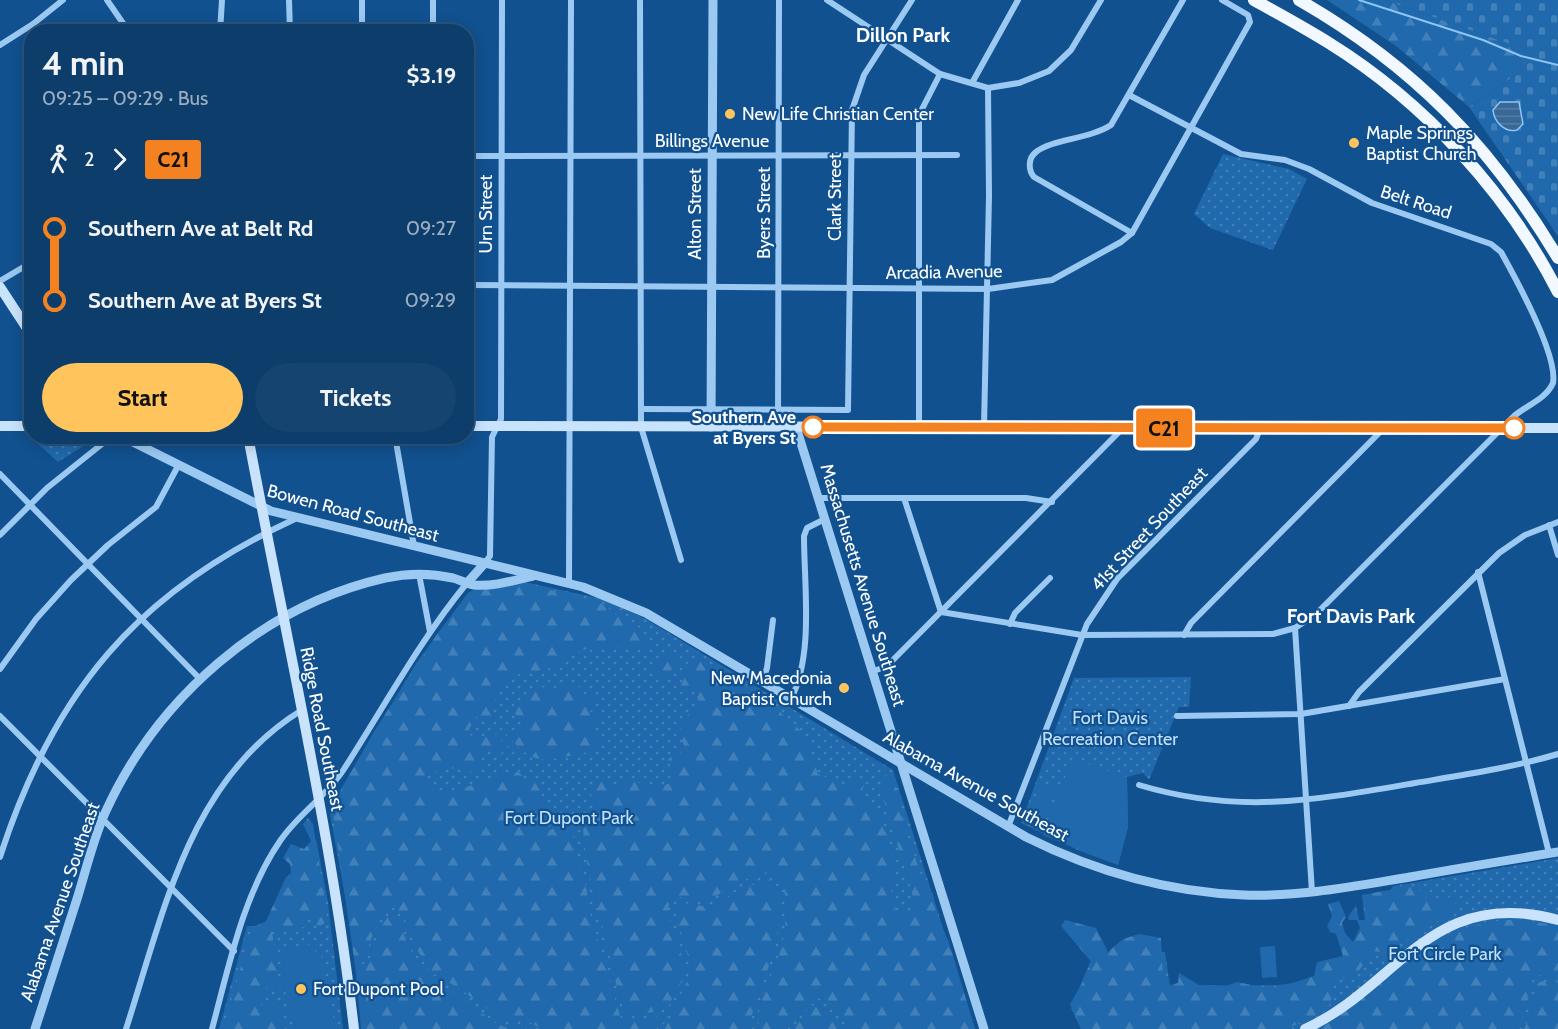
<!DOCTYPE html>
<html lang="en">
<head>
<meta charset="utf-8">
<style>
  body { margin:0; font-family:Cabin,sans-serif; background:#164471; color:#f1f3f6; height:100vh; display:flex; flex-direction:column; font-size:22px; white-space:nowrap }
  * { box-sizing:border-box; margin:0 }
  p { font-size:20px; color:#9aaec1 }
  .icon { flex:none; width:33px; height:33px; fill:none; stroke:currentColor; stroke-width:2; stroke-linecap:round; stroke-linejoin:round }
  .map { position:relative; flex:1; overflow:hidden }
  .panel { position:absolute; left:24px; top:24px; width:450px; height:420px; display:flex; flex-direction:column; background:#0d3d6b; border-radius:24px; box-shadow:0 3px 15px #0003,0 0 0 2px #2d567e }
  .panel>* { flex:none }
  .badge { padding:0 12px; border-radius:4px; font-size:21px; line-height:39px }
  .map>.badge { position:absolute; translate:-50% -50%; box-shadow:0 0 0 3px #fff }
  .legs { display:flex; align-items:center; gap:9px; height:66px; padding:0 18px; font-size:20px }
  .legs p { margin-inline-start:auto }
  .head { display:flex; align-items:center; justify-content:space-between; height:102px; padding:0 18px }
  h1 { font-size:33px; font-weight:800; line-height:45px }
  .action { display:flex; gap:12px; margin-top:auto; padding:12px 18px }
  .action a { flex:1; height:69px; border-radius:36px; background:#ffc55c; color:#111; font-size:24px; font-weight:800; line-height:69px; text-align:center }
  .action a+a { background:#164471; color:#f1f3f6 }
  ul { padding:0 18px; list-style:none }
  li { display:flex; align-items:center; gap:21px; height:72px; font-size:22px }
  li i { display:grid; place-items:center; width:9px; height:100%; margin:0 8px; background:currentColor }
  li i::after { content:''; width:15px; height:15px; margin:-8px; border:4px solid; border-radius:50%; background:#0d3d6b }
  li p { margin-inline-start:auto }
  li:first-child i { background:linear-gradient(#0000 50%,currentColor 0) }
  li:last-child i { background:linear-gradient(currentColor 50%,#0000 0) }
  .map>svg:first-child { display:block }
</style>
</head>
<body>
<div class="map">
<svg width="1558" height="1029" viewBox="0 0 1558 1029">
  <defs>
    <pattern id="grass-dots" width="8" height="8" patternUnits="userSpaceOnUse" patternTransform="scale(1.5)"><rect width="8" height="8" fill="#2069ac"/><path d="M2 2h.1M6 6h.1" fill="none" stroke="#4180b8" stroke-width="1.8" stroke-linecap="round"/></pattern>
    <pattern id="forest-firs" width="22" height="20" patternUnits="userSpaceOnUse" patternTransform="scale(1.5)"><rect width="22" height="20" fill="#2069ac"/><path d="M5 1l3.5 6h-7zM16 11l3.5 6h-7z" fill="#4180b8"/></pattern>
    <pattern id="cemetery-stones" width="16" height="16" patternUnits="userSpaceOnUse" patternTransform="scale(1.5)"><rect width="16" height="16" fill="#2069ac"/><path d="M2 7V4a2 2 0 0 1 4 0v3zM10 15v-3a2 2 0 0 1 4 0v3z" fill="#4180b8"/></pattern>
    <pattern id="water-rules" width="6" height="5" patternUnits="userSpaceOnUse" patternTransform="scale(1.5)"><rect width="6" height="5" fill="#396896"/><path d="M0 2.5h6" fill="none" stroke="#577fa6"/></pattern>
  </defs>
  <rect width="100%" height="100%" fill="#11518f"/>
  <!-- grass -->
  <g fill="url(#grass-dots)">
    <path d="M 1223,154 L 1289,169 L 1307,179 L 1273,250 L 1210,228 L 1194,214 Z"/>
    <path d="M 37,437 L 92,437 L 93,440 L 58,462 L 37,443 Z"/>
    <path d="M 524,582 L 603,599 L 646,619 L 893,770 L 975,1029 L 361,1029 L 353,939 L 329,809 L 417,662 L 470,593 Z"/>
    <path d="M 1191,677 L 1189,707 L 1179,707 L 1149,780 L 1143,773 L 1127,777 L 1128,827 L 1118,865 L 1080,851 L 1021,823 L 1074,678 Z"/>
    <path d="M 316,839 L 328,902 L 343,1029 L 219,1029 L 247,926 L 264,926 Z"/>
    <path d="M 1558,858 L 1558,1029 L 1081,1029 L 1071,1008 L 1090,962 L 1129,946 L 1165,952 L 1170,986 L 1278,985 L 1327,979 L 1355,943 L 1393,886 Z"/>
  </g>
  <!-- forest -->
  <g fill="url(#forest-firs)">
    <path d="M 1327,0 L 1385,0 L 1534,52 L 1517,74 L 1469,107 L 1396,46 Z"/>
    <path d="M 525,584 L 592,600 L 606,606 L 629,626 L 643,628 L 644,638 L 650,646 L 586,649 L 570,655 L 548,669 L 515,675 L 498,690 L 489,723 L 476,717 L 469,729 L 470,735 L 477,739 L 493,732 L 513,753 L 500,754 L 490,750 L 481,758 L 478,769 L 473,772 L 456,768 L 427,773 L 423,777 L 429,782 L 433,791 C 462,796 490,773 518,772 L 522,775 L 522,781 L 534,782 C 545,794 547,815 547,830 L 551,830 L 565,816 L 571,816 L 575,850 L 587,891 L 588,906 L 620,1016 C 630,1029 650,1018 664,1014 L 664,1022 L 656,1029 L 542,1029 L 522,1018 L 500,1018 L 457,987 L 430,972 L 415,946 L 405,920 L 395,907 C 374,908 370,958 356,973 L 333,812 L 334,802 L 375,730 L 435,637 L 468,593 L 475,589 Z"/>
    <path d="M 678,653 L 681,660 L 665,677 L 656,674 L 654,668 L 661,655 Z"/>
    <path d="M 692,659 L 711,665 L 768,696 L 782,714 L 799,729 L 808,744 L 818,774 L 846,785 L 858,777 L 865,781 L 862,792 C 886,820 901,858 890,896 L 897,899 L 895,911 L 910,916 L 915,909 L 912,893 L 881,790 L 884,776 L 889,773 L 893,775 L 908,837 L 925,886 L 933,893 L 936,915 L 949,942 L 975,1029 L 848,1029 C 831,987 805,990 787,1029 L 760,1029 C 752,1008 777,967 782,945 C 786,928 787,906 784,889 C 782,881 780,874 772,871 L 741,881 L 711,899 L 697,900 L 680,897 L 670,901 L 667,913 L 684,962 L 684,970 L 682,981 L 667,1009 L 628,1017 C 616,998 616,977 610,956 C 600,913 586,874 583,829 L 596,820 L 597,809 L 590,792 L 599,783 L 613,779 L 612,787 L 615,789 L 629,781 L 663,786 L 672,782 L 674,776 L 668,760 L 672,755 L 686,751 L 680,735 L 681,722 L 699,702 L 695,691 L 685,694 L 679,689 L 685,677 L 680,672 Z"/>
    <path d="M 562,685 L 580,687 L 584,696 L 591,697 L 596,705 L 590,712 L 592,716 L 595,716 L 597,709 L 601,711 L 601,721 L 591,727 L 600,732 L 598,746 C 593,752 585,753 577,754 C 541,763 532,764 506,734 L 508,732 L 517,736 L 528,720 L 513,713 L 512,707 L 541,687 L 553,689 Z"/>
    <path d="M 308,818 L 313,824 L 327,913 L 326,922 L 320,926 L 314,924 L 311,916 L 304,916 L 304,927 L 290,931 L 272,932 L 280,988 L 276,990 L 265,987 L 261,1005 L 266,1007 L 275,1003 L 284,1016 L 285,1029 L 223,1029 L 252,928 L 266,921 L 286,877 L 291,873 L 290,864 L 283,858 L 291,844 L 304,849 L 311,841 L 303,824 Z"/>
    <path d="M 774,879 C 792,924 764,974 751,1018 L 752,1029 L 665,1029 L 690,975 L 690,963 L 673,906 L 684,903 L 713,908 L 741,888 Z"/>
    <path d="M 1411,886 L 1419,890 L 1433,903 L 1452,896 L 1457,901 C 1445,925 1408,934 1390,953 L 1373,951 L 1358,972 L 1335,982 L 1330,1004 L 1324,1011 L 1287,1029 L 1083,1029 L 1070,1004 L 1093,964 L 1061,926 L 1065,920 L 1096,928 L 1108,952 L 1123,939 L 1139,934 L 1161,938 L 1163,983 L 1166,986 L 1178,983 L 1179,973 L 1199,985 L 1226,986 L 1237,982 L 1261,987 L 1280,987 L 1314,976 L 1317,962 L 1343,956 L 1336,934 L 1330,932 L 1327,926 L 1332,916 L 1328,904 L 1339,901 L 1346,917 L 1342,923 L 1345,933 L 1353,942 L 1360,928 L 1357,920 L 1349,920 L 1348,917 L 1356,905 L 1359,920 L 1365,920 L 1362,895 Z"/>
    <path d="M 390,915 L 395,915 L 412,953 L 432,980 L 458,995 L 494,1022 L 504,1027 L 520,1026 L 527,1029 L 362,1029 L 357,980 C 376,962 372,933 390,915 Z"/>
    <path d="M 1503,920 L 1524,920 L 1558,926 L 1558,981 L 1541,974 L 1531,981 L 1524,1013 L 1517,1029 L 1321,1029 L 1440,938 L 1463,928 Z"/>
    <path d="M 1543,981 L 1558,988 L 1558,1029 L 1524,1029 C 1532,1014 1531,999 1538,983 Z"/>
    <path d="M 815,1004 L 829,1012 L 840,1029 L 794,1029 L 807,1010 Z"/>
  </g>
  <!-- cemetery -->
  <path fill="url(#cemetery-stones)" d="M 1385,0 L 1558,0 L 1558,236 L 1469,107 L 1517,74 L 1533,52 Z"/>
  <!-- pitch -->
  <g fill="#2069ac">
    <path d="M 1072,759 L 1127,777 L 1128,827 L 1118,865 L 1043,835 Z"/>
    <path d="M 1041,782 L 1057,788 L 1044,820 L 1028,815 Z"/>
    <path d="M 314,944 L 316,954 L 321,954 L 325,984 L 317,986 L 318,994 L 330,993 L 335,1029 L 296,1029 L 294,1012 L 288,1013 L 280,948 Z"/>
    <path d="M 1275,946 L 1277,977 L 1262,978 L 1260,947 Z"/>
  </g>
  <!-- water -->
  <path fill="url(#water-rules)" stroke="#8dc5f5" stroke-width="1.5" d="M 1500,102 L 1519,102 L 1523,124 L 1517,130 C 1505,133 1494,122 1493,110 Z"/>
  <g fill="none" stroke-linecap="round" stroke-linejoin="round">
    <!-- stream -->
    <path stroke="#8dc5f5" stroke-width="2" d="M 1359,0 L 1483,40 L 1521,56 L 1558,65"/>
    <!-- minor -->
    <g stroke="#9bc9f2" stroke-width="6">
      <path d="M 107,0 L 129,32"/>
      <path d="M 289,0 L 290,32"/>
      <path d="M 433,0 L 433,32"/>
      <path d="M 640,0 L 641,427 L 681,560"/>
      <path d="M 827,0 L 940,74 L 988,88 L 1019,83 L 1049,71 L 1071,50 L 1101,0"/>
      <path d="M 220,32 L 222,0"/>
      <path d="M 362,32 L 362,0"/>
      <path d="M 0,45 L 33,24 L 63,0"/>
      <path d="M 972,83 L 1018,0"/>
      <path d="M 466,156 L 957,155"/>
      <path d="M 1132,233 L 1034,177 C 1028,170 1028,158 1036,152 C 1052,139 1090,139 1111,125 L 1183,0"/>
      <path d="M 0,281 L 32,262"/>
      <path d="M 466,285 L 988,289 L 1052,280 L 1121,242 L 1132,233 L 1250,22 L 1248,15 L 1222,0"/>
      <path d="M 641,409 L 848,410 L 852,110 L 864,75 L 912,0"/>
      <path d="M 778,427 L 779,0"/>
      <path d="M 919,427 L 919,115 L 940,74"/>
      <path d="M 984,427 L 989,196 L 988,88"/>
      <path d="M 395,436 L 414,546"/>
      <path d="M 0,474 L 200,679"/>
      <path d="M 819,498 L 1026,498 L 1052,502"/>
      <path d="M 904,498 L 941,612 L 1082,635 L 1273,634 L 1295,628 L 1316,614 L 1514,416 C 1527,405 1546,399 1553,383 C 1558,355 1516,279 1501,252 L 1491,244 L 1372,203 L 1309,169 L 1285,160 L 1241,154 L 1129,95"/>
      <path d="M 1549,525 L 1558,555"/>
      <path d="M 0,535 L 47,488 L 112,436"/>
      <path d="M 484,564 L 490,556 L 492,437 L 501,419 L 502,0"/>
      <path d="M 1478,572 L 1549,853"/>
      <path d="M 419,574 L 430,632"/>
      <path d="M 569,583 L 571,0"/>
      <path d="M 1010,624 L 1015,613 L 1050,578"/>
      <path d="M 1295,628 L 1312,892"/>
      <path d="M 1184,635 L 1191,623 L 1383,429"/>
      <path d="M 0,669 L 36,619 L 71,580 L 108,545 L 156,507 L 178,466"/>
      <path d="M 873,671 L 886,667 L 1123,428"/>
      <path d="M 762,682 L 767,668 L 773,620"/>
      <path d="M 791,699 C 814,654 804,586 804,536 L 807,528 L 825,519"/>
      <path d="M 1349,706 L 1359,692 L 1499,553 L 1525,535 L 1558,522"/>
      <path d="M 0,716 L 234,951"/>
      <path d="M 1177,716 L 1301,714 L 1505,679"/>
      <path d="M 1139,785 C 1238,815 1316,800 1415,783 C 1463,775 1511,768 1558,754"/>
      <path d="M 1008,827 L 1087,624 L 1117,579 L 1256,439 L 1260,428"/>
      <path d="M 0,857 C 53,692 137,592 295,519"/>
      <path d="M 126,1029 C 164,912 189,779 302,710"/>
      <path d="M 212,1029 C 229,966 243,895 280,841 C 298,814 327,796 344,769 C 384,707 420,640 467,583"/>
    </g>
    <!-- tertiary -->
    <g stroke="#9bc9f2" stroke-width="9">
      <path d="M 711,427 L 713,0"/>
      <path d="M 796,427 L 984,1029"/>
      <path d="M 121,436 L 271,511 L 583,587 L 646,613 L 1026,837 C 1094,871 1167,892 1244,895 C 1300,897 1355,886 1410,877 C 1460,868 1509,860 1558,852"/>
      <path d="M 467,583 L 484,564"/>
      <path d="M 35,1029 C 49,986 63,942 77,899 C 86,870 93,840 105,813 C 157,698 262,606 385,578 C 408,573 430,573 453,578 C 460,580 467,584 474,585 C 493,587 515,580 533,576"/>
    </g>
    <!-- secondary -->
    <g stroke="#cae3fc" stroke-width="10">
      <path d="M 0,287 L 32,336"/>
      <path d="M 0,426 L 32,426"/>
      <path d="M 466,426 L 1558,428"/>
      <path d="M 248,436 C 285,634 331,830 354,1029"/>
      <path d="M 1305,1029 C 1398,987 1431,885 1558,920"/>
    </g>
    <!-- trunk -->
    <g stroke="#f2f8ff" stroke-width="12">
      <path d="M 1254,0 C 1279,14 1305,28 1329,43 C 1424,102 1507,192 1558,292"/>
      <path d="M 1299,0 C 1414,66 1490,145 1558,258"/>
    </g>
  </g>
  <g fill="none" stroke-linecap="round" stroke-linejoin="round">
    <defs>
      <path id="line-1" d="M 813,427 L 1514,428"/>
    </defs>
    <!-- line-1 casing -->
    <use href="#line-1" stroke="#fff" stroke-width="14"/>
    <!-- line-1 -->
    <use href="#line-1" stroke="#f58220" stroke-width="9"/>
  </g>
  <!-- markers -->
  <g fill="#ffc55c" stroke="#11518f" stroke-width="2">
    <circle cx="730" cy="114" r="6"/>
    <circle cx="1354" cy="143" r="6"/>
    <circle cx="844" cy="688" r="6"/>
    <circle cx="301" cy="989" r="6"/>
  </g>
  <g fill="#fff" stroke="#f58220" stroke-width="3">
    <circle cx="813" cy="427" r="10"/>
    <circle cx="1514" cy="428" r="10"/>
  </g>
  <g text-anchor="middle" stroke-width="4.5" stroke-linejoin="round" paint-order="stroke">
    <!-- poi labels -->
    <g font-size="18" fill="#fff" stroke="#11518f" text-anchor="start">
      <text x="742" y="120">New Life Christian Center</text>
      <text x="1366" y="139">Maple Springs<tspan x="1366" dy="21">Baptist Church</tspan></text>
      <text x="832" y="684" text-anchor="end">New Macedonia<tspan x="832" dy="21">Baptist Church</tspan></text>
      <text x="313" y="995">Fort Dupont Pool</text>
    </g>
    <!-- street labels -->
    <g font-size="18" fill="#fff" stroke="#11518f">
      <text x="712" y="147">Billings Avenue</text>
      <text transform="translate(835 197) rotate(-90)" y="6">Clark Street</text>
      <text transform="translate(1416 202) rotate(18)" y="6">Belt Road</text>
      <text transform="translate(764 213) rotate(-90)" y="6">Byers Street</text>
      <text transform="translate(486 214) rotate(-90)" y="6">Urn Street</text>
      <text transform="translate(695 214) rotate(-90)" y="6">Alton Street</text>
      <text transform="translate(944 272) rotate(-1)" y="6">Arcadia Avenue</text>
      <text transform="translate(353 513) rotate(15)" y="6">Bowen Road Southeast</text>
      <text transform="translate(1149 529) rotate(-47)" y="6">41st Street Southeast</text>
      <text transform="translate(863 585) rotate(73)" y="6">Massachusetts Avenue Southeast</text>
      <text transform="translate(322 729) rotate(79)" y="6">Ridge Road Southeast</text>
      <text transform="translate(976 786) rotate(29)" y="6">Alabama Avenue Southeast</text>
      <text transform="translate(60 902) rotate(-71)" y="6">Alabama Avenue Southeast</text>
    </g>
    <!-- stop labels -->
    <g font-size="18" font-weight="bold" fill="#fff" stroke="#11518f" text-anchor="end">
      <text x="796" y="423">Southern Ave<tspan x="796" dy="21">at Byers St</tspan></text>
    </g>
    <!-- park labels -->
    <g font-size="18" fill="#c2e1fd" stroke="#11518f">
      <text x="1110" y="724">Fort Davis<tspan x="1110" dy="21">Recreation Center</tspan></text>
      <text x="569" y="824">Fort Dupont Park</text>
      <text x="1445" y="960">Fort Circle Park</text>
    </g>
    <!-- neighbourhood labels -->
    <g font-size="20" font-weight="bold" fill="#fff" stroke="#11518f">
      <text x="903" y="42">Dillon Park</text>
      <text x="1351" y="623">Fort Davis Park</text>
    </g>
  </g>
</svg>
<b class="badge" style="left:1164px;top:428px;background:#f58220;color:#111">C21</b>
<section class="panel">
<div class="head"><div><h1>4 min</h1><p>09:25 – 09:29 · Bus</p></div><b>$3.19</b></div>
<div class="legs"><svg class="icon" aria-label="walk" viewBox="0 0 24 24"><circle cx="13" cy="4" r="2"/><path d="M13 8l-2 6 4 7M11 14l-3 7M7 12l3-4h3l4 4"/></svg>2<svg class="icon" aria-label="forward" viewBox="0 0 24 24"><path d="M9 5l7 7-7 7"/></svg><b class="badge" style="background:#f58220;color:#111">C21</b></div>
<ul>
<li><i style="color:#f58220"></i><b>Southern Ave at Belt Rd</b><p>09:27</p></li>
<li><i style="color:#f58220"></i><b>Southern Ave at Byers St</b><p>09:29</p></li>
</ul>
<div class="action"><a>Start</a><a>Tickets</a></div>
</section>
</div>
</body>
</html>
